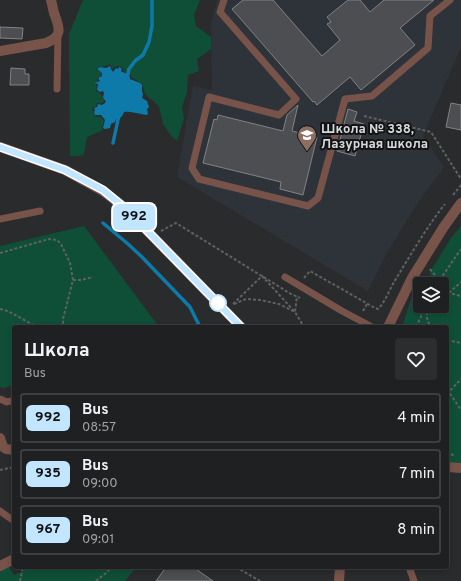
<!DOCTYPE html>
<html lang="en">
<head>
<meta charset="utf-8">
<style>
  body { margin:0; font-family:Overpass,sans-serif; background:#2c2d2f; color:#f1f3f6; height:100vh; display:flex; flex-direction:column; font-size:15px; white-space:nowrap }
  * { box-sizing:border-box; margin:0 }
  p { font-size:13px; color:#a1a3a5 }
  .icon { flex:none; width:22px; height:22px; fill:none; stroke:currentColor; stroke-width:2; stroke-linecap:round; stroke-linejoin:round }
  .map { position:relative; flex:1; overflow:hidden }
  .side { position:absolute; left:12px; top:325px; width:437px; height:244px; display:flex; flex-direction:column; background:#1f2022; border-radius:4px; box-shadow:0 2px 6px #0003,0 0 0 1px #3c3e40 }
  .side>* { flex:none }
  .badge { padding:0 8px; border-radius:6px; font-size:14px; line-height:26px }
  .tools { position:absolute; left:413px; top:277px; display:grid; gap:8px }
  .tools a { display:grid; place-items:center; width:36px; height:36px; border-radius:4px; background:#1f2022; box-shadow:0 2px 6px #0003,0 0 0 1px #3c3e40; font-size:20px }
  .map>.badge { position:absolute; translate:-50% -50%; box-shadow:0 0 0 2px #fff }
  .round { display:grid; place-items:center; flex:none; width:42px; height:42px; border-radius:4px; background:#2c2d2f }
  .overview { display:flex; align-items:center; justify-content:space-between; height:68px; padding:0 12px }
  h1 { font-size:19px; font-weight:700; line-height:30px }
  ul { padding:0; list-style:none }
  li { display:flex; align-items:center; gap:12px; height:50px; margin:0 8px 6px; padding:0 4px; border:2px solid #3c3e40; border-radius:4px }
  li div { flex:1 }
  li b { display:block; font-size:15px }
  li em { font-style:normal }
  li .badge { min-width:44px; font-weight:700; text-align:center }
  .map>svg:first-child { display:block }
</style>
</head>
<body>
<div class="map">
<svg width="461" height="581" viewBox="0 0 461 581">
  <rect width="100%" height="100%" fill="#292b2d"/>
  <!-- built -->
  <path fill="#2e333a" d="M 217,0 L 461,0 L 461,47 L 423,136 L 444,167 L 419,201 L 388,251 L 368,291 L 177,177 L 193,86 L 212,90 L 211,23 Z"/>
  <!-- green -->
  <g fill="#0f4f38">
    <path d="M 83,0 L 200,0 L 194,15 L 196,26 L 211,37 L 211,49 L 197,59 L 199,71 L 188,75 L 187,92 L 182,107 L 184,119 L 177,141 L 172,137 L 163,124 L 159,106 L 145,94 L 142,84 L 131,77 L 131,75 L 123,71 L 124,69 L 119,66 L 115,67 L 112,69 L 110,64 C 105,67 102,66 97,68 L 96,70 L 101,72 L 101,76 L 97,78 L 98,81 L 94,83 L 97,85 L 96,91 L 101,94 L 105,101 L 102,103 L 97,103 L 96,106 L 92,108 L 95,116 L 101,117 L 104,121 L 102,128 L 103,130 L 87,137 L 84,154 L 80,156 L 70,156 L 69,34 Z"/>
    <path d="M 84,226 L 159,327 L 14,327 L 14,385 L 3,388 L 0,387 L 0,246 Z"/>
    <path d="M 461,226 L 461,466 L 447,464 L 447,327 L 402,327 L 413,293 L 420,294 L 420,306 L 442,306 L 442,284 L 426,284 L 431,276 L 430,272 L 451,238 Z"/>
    <path d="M 8,565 L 14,575 L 31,567 L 136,567 L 125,581 L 0,581 L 0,569 Z"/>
  </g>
  <!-- water -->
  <path fill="#0e7aaa" d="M 110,66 L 111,69 L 113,72 L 116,68 L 118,69 L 119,67 L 122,69 L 121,71 C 123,73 128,73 129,75 C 130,77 130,78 130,79 L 140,83 L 142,85 L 142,91 L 143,94 L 142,98 L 147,101 L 149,107 L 147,109 L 148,114 L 146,115 C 138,114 132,111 124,112 C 123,115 121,119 116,119 L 115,122 L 111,124 L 110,128 L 105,129 L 103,128 L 105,120 L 101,115 L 95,115 L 94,112 L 95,110 L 94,108 L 97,107 L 98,104 L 102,105 L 106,102 L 103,97 L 104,93 L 103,91 L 100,92 L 97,90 L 98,84 L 94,83 L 100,81 L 98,78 L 102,76 L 102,73 L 97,69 L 100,67 L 106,68 Z"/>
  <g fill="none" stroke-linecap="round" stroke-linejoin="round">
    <!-- stream -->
    <g stroke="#0e7aaa" stroke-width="3.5">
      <path d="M 127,78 L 129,69 L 135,61 L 143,55 L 149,42 L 152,26 L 152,0"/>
      <path d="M 113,143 L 119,115"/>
      <path d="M 103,223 L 128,244 L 141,256 L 190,307 L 200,327"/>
    </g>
  </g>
  <!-- building -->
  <g fill="#4d4e51" stroke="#808285">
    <path d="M 243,0 L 273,0 L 322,56 L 340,40 L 327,24 L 331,22 L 327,17 L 348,0 L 360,0 L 370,12 L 384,0 L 434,0 L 400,28 L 415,45 L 361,90 L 350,77 L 317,105 L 314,101 L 313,102 L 232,9 Z"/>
    <path d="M 0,27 L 23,28 L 22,39 L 0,38 Z"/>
    <path d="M 11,68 L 25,69 L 25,74 L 29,74 L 29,85 L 10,85 Z"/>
    <path d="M 451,103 L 461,105 L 461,130 L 446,127 Z"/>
    <path d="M 298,105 L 292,131 L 317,137 L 303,195 L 280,189 L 281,182 L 203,163 L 214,119 L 217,120 L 218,115 L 283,131 L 287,115 Z"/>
    <path d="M 348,109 L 357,112 L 354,121 L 364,124 L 355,156 L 337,151 Z"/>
    <path d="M 166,567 L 193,567 L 213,581 L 156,581 Z"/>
  </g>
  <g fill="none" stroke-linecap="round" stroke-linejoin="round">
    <!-- path -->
    <g stroke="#606163" stroke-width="2" stroke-dasharray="3 2" stroke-linecap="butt">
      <path d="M 364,116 L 431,132 L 461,179"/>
      <path d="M 453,195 L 461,185"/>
      <path d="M 161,231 L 176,223 L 291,294 L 300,298"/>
      <path d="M 0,253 L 49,239 L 57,240 L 61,244 L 70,263 L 73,280 L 63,319 L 63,327"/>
      <path d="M 430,269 L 439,280"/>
      <path d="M 304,278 L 310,271 L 375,308 L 378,309 C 385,302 389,291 394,282 C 410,256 426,228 445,204"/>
      <path d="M 73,280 L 81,280 L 93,277"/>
      <path d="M 437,284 L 461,249"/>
      <path d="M 449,293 L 461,282"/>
      <path d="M 442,294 L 453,294 L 461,296"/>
      <path d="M 233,304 L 262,276 L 295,312 L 304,327"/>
      <path d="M 234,304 L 246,299 L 260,300 L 279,304 L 295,312 L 297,296"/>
      <path d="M 427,307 L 427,318 L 430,327"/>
      <path d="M 0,309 L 8,311 L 37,327"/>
      <path d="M 363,311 L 367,304"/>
      <path d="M 416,327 L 426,306"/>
      <path d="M 447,340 L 461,343"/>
      <path d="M 447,384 L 449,392 L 461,410"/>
      <path d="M 447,394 L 461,379"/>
      <path d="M 447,451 L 454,456"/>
      <path d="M 0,470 L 14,467"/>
      <path d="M 236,567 L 260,581"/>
      <path d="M 20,581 L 23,567"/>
      <path d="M 96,581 L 107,572 L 112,567"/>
    </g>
    <!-- service -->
    <g stroke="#775349" stroke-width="7">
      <path d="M 224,0 L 220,12 L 296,99 L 279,115 L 209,97 L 192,168 L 199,179 L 308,206 L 318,198 L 345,99 L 372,96 L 428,48 L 430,16 L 450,0"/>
      <path d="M 57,89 L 58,34"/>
      <path d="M 0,219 L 40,211"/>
      <path d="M 285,277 L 342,311 L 372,327"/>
      <path d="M 0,399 L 7,402 L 14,400"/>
      <path d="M 0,511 L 14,521"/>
      <path d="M 409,567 L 414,581"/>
    </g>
    <!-- minor -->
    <g stroke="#775349" stroke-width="10">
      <path d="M 0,51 L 46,43 C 64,36 59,27 54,13 C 53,9 52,4 51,0"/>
      <path d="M 0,147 L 65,170 L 103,191 L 125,208 L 241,327"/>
      <path d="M 0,438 C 3,447 3,451 14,449"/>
      <path d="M 447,467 L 461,468"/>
      <path d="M 0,566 L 14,559"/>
    </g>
    <!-- tertiary -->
    <g stroke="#775349" stroke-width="10">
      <path d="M 388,327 L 412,278 L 443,228 L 461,203"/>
      <path d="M 339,581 L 340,567"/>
    </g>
  </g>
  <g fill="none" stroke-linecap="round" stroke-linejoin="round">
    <defs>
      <path id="line" d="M 0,147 L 65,170 L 103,190 L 125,208 L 241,327"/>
    </defs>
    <!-- line casing -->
    <use href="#line" stroke="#fff" stroke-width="9"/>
    <!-- line -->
    <use href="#line" stroke="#c2e6ff" stroke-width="6"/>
  </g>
  <!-- icons -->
  <defs>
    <symbol id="school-pin" viewBox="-11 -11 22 30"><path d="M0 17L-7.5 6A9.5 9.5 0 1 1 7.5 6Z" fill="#8d6e63" stroke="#121314"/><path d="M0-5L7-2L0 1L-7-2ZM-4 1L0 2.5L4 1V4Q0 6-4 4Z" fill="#fff"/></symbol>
  </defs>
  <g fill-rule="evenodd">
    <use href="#school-pin" x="296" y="124" width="22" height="30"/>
  </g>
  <!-- markers -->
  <circle fill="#fff" stroke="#c2e6ff" stroke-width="2" cx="218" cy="303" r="8"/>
  <g text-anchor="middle" stroke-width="4" stroke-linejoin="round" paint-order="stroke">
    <!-- poi labels -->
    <g font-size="13" font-weight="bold" fill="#d7d8da" stroke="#121314" text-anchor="start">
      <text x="321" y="133">Школа № 338,<tspan x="321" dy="15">Лазурная школа</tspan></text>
    </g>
  </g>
</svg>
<div class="tools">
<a><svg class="icon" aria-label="layers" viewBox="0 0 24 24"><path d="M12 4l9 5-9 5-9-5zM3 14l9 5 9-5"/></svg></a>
</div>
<b class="badge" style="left:134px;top:217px;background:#c2e6ff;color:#111">992</b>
<section class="side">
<div class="overview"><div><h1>Школа</h1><p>Bus</p></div><a class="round"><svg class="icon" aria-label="heart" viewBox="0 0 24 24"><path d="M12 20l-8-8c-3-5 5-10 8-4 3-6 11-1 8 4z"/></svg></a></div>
<ul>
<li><span class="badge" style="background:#c2e6ff;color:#111">992</span><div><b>Bus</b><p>08:57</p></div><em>4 min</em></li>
<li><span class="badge" style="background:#c2e6ff;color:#111">935</span><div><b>Bus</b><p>09:00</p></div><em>7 min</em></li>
<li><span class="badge" style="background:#c2e6ff;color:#111">967</span><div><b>Bus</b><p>09:01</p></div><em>8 min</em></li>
</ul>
</section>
</div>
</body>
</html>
